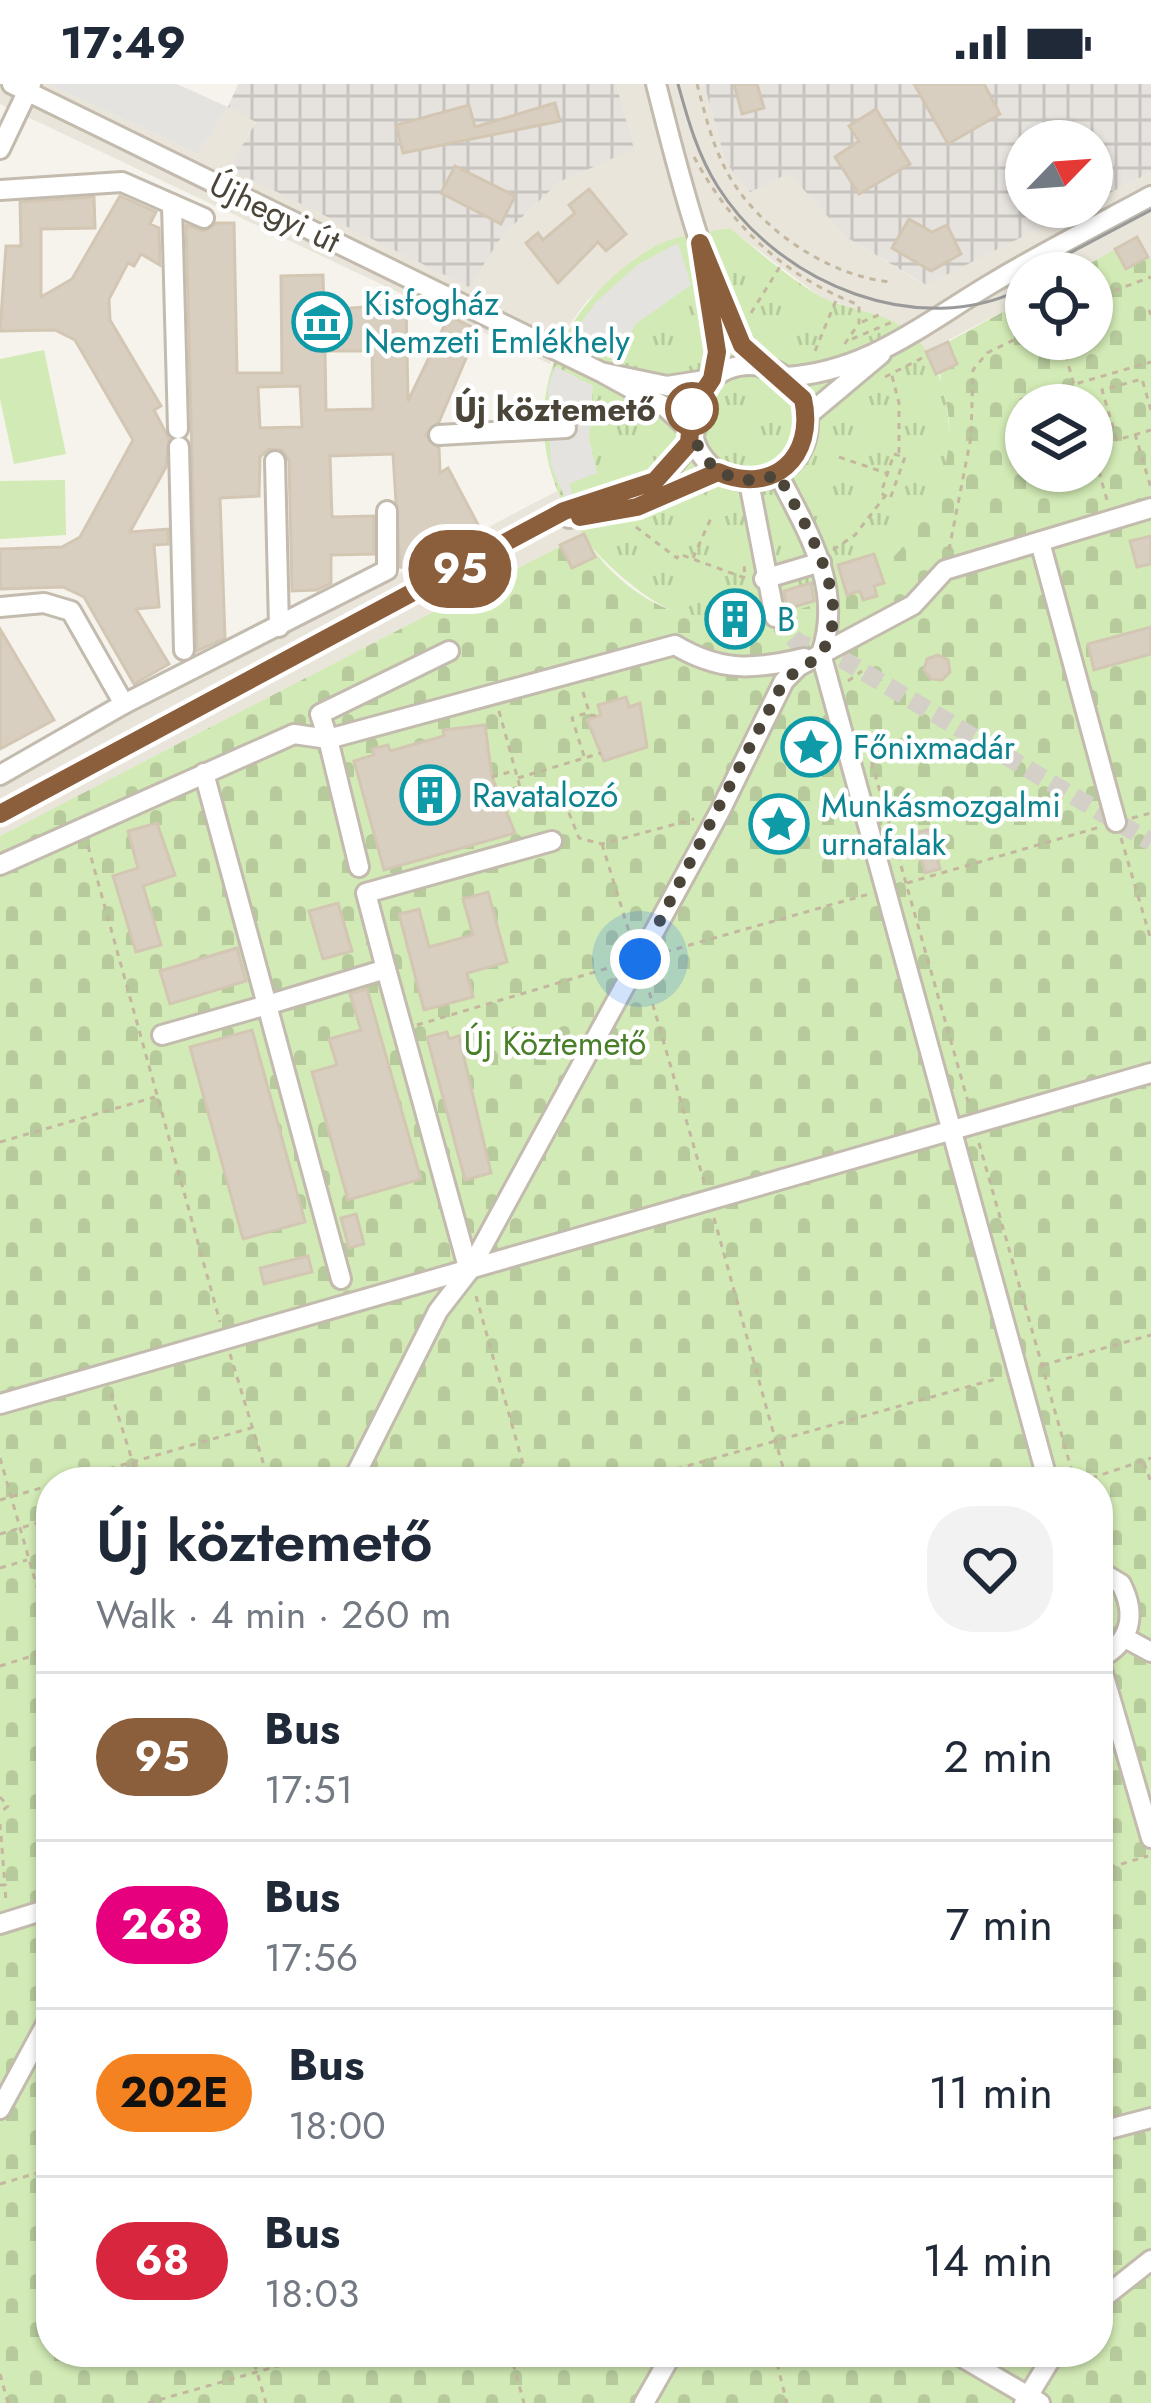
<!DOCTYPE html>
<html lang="en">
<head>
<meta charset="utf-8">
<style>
  body { margin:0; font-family:Jost,sans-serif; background:#f2f2f3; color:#1f2937; height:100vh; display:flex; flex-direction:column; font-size:45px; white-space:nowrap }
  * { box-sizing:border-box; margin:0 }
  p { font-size:39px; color:#747a83 }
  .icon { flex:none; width:66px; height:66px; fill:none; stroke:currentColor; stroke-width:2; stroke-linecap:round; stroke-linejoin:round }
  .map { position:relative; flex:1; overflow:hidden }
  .details { position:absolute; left:36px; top:1383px; width:1077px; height:900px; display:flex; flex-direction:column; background:#fff; border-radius:48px; box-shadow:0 3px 9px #0004 }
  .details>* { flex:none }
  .badge { padding:0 24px; border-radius:39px; font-size:42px; line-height:78px }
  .needle { width:78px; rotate:65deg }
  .fabs { position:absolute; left:1005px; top:36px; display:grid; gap:24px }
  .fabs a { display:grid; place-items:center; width:108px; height:108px; border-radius:50%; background:#fff; box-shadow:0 3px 9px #0004; font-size:60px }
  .you { position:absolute; width:60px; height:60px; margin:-30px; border:9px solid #fff; border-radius:50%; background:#1a73e8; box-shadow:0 0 0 18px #1a73e833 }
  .map>.badge { position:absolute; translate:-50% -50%; box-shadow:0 0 0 6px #fff }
  .round { display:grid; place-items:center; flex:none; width:126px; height:126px; border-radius:48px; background:#f2f2f3 }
  .headline { display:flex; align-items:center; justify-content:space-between; height:204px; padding:0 60px }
  h1 { font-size:57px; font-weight:600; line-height:90px }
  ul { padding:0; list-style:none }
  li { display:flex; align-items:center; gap:36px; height:168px; padding:0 60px; border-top:3px solid #e0e1e3 }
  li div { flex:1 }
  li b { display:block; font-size:45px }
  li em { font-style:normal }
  li .badge { min-width:132px; font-weight:700; text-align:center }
  .status { display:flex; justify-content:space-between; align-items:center; height:84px; padding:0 60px; background:#fff; direction:ltr }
  .status svg { height:33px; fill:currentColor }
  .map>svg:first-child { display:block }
</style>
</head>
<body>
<div class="status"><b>17:49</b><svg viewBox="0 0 49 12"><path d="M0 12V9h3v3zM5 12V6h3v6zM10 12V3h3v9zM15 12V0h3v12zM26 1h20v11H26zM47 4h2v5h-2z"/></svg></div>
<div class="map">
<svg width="1151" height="2319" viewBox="0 0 1151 2319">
  <defs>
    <pattern id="industrial-grid" width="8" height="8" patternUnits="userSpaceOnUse" patternTransform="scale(3)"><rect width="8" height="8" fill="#e6e2dd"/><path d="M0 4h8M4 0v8" fill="none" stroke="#c7c3be"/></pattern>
    <pattern id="grass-tufts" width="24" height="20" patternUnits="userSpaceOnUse" patternTransform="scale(3)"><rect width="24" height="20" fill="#d2eab5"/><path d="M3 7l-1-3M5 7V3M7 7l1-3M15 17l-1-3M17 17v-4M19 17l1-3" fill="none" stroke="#b6ca9c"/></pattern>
    <pattern id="cemetery-stones" width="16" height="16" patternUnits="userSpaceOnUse" patternTransform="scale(3)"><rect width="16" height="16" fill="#d2eab5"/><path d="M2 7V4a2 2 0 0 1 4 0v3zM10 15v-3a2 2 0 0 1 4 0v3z" fill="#b6ca9c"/></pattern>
  </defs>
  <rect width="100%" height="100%" fill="#f6f3ec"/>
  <!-- residential -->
  <g fill="#eae5da">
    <path d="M 0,0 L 49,0 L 198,70 L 228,23 L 256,37 L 234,75 L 502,152 L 559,98 L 633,65 L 616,0 L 704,0 L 726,79 L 750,107 L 789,88 L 846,153 L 925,201 L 1082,123 L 1092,123 L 1092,118 L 1151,88 L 1151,176 L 1136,154 L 1073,189 L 1026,189 L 1026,215 L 926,268 L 898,240 L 822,214 L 729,144 L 651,164 L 587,217 L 560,253 L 550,280 L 0,20 Z"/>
    <path d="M 557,407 L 584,450 L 0,752 L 0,699 Z"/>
  </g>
  <!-- industrial -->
  <g fill="url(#industrial-grid)">
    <path d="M 238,0 L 616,0 L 634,65 L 559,98 L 502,152 L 469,203 L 237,88 L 234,75 L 256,38 L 228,23 Z"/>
    <path d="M 704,0 L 1151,0 L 1151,88 L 1092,118 L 1092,57 L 1026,57 L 1026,123 L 1082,123 L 926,201 L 846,153 L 789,89 L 750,108 L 726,79 Z"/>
  </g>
  <!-- grass -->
  <path fill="url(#grass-tufts)" d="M 730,144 C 758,167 786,192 818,211 C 842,225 872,226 896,239 C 954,270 961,370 934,423 C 919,451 894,468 884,499 L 721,550 L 715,531 C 683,538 656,520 632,501 C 508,405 515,249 650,165 C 672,151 704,149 730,144 Z"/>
  <!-- cemetery -->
  <path fill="url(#cemetery-stones)" fill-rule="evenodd" d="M 1137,153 L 1151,176 L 1151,2319 L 0,2319 L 0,752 L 584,450 C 604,491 667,541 715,530 L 721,550 L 883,499 L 878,481 C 895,476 901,464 912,451 C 937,418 951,381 949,339 C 947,299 931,303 948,258 L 1026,215 L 1026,255 L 1092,255 L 1092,189 L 1073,189 ZM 1026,321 L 1092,321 L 1092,387 L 1026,387 ZM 51,1398 L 1098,1398 L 1098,2268 L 51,2268 Z"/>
  <!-- pitch -->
  <g fill="#d2eab5">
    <path d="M 44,266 L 66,370 L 14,380 L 0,315 L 0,275 Z"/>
    <path d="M 65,396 L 66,451 L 0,455 L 0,397 Z"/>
  </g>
  <!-- parking -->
  <g fill="#e5e3e0">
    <path d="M 49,0 L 177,0 L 228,23 L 198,70 Z"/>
    <path d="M 678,159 L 691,201 L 637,239 L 612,275 L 571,252 L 596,218 L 637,181 Z"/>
    <path d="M 555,282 L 593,302 L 589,355 L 597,389 L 569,400 L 573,411 L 565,414 L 551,382 L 548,304 Z"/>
  </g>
  <!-- building -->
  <g fill="#d8cfc1" stroke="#d3c7b4" stroke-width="3" fill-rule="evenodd">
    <path d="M 734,0 L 757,0 L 764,24 L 742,30 Z"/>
    <path d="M 914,0 L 984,0 L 1000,30 L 948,60 Z"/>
    <path d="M 555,19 L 560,37 L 403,69 L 396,41 L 469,21 L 475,43 Z"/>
    <path d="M 876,25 L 910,80 L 859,110 L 835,73 L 859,57 L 849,42 Z"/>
    <path d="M 455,82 L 515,112 L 501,140 L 441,109 Z"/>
    <path d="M 589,105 L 626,150 L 606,167 L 598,158 L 558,199 L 526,159 L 538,149 L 543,156 L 575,129 L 569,121 Z"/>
    <path d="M 120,112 L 156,128 L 150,140 L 159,144 L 160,181 L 141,170 L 134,182 L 128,179 L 109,215 L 110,236 L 161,322 L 154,326 L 169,355 L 166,383 L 130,448 L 168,445 L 168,460 L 154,461 L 159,523 L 136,525 L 169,580 L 134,600 L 84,513 L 63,503 L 0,505 L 0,465 L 62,463 L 80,453 L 133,356 L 75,256 L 55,246 L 0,247 L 6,162 L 21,162 L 20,118 L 94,113 L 95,144 L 41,145 L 41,213 L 72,195 Z"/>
    <path d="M 909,135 L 932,148 L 947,141 L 961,170 L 931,187 L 892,164 Z"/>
    <path d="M 216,139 L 234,139 L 237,289 L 282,289 L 281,192 L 323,191 L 324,226 L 406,220 L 408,317 L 449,232 L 478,246 L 439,338 L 426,351 L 439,364 L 440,389 L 448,384 L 483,450 L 411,484 L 400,483 L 393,370 L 330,372 L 332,433 L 374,432 L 374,470 L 331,471 L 331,499 L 317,506 L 292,507 L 289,377 L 282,366 L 269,365 L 260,373 L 259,412 L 220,414 L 225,554 L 197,567 L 186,141 L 204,147 ZM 325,267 L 372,267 L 373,325 L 326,326 ZM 300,302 L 302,343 L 260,344 L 258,303 Z"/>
    <path d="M 1137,153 L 1148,173 L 1126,185 L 1115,165 Z"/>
    <path d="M 948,258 L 957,280 L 936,290 L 926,268 Z"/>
    <path d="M 584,450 L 595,473 L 572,484 L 560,461 Z"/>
    <path d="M 1151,452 L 1151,480 L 1137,483 L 1130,457 Z"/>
    <path d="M 874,470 L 884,499 L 874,502 L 877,512 L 863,516 L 860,507 L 847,511 L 838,481 Z"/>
    <path d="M 811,499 L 814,517 L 787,525 L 784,507 Z"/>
    <path d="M 747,508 L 756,539 L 730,555 L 727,548 L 721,550 L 711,519 Z"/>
    <path d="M 1151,543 L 1151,570 L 1094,586 L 1088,560 Z"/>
    <path d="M 0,545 L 54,636 L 0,665 Z"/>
    <path d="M 938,571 L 948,576 L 950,588 L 942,596 L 931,595 L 924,586 L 927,575 Z"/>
    <path d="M 626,613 L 629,623 L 640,619 L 647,663 L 604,677 L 587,636 L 601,631 L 598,621 Z"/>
    <path d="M 485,641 L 492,693 L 515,749 L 384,786 L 354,677 L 374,671 L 372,665 L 388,661 L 390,667 L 444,652 L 443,646 Z"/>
    <path d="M 157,739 L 175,791 L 143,802 L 161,861 L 136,868 L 113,792 L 138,784 L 128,747 Z"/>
    <path d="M 930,745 L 940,785 L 925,789 L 914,749 Z"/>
    <path d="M 488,808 L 507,878 L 467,889 L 473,913 L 424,926 L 399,830 L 419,825 L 429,863 L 473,851 L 463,815 Z"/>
    <path d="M 338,819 L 352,867 L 323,875 L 309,827 Z"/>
    <path d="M 237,864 L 246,897 L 170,920 L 160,887 Z"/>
    <path d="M 367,905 L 421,1095 L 348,1116 L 312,988 L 337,981 L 329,955 L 361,946 L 350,910 Z"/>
    <path d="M 252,946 L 305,1138 L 243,1155 L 190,963 Z"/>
    <path d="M 447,948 L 449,955 L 459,952 L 491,1089 L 465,1096 L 427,953 Z"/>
    <path d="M 356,1130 L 364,1160 L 349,1164 L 341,1134 Z"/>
    <path d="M 308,1172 L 312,1188 L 264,1200 L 260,1184 Z"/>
  </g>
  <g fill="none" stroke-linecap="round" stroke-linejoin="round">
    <!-- minor-tunnel -->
    <path stroke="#d4d0c8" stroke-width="18" stroke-dasharray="18 9" stroke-linecap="butt" d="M 775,533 L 797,558 L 842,575 L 1151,758"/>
    <defs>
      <g id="minor">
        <path d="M 12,0 L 603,289 L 665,323 L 693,349"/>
        <path d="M 656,0 C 675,73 711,232 762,283"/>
        <path d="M 0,65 L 31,0"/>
        <path d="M 0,106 L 122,98 L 204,134"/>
        <path d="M 172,120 L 178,345"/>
        <path d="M 703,187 L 717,254 L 712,295"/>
        <circle cx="750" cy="339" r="58"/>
        <path d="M 605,289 L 667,302 L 712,295"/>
        <path d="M 784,293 C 867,289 926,238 994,198 C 1046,167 1099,140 1151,112"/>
        <path d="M 807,332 L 881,270"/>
        <path d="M 439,351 L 566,344"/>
        <path d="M 179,363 L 184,566"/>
        <path d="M 275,377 L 279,543"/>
        <path d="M 778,390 C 808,449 844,504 821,570 L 1048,1398"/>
        <path d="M 749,398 L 775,533"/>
        <path d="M 569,434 L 637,423 L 717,387"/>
        <path d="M 1040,458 L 1116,738"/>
        <path d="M 764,495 L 821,478"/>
        <path d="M 0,523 L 44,519 L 71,527 L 124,620"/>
        <path d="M 0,691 L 124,620 L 387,486 L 387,427"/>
        <path d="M 0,731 L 564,427 C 615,411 671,407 693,349"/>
        <path d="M 0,781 L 294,650 L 328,655 L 320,630 L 449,567"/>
        <path d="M 359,783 L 328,655 L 675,561 C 720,588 754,586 804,574"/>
        <path d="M 386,885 L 469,1187"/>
        <path d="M 162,951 L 267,921 L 204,689"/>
        <path d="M 341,1195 L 267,921 L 386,885 L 366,809 L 552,757"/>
        <path d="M 0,1320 L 1151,989"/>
        <path d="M 352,1398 L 438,1227 L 469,1187 L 719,729 L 784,597 L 799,582 L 913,521 L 945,486 L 1151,424"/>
        <path d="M 1098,1486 L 1121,1500 C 1137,1531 1131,1559 1098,1575"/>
        <path d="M 1125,1554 L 1151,1568"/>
        <path d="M 1099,1575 L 1151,1754"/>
        <path d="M 0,1840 L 51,1824"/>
        <path d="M 0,2025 L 51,1931"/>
        <path d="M 1098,2048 L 1151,2034"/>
        <path d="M 1098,2218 L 1151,2176"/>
        <path d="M 953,2268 L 1040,2319"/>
        <path d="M 644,2319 L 673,2268"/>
        <path d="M 1024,2319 L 1055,2268"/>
      </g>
    </defs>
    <!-- minor casing -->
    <use href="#minor" stroke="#c2bbae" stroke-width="24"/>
    <!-- path -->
    <g stroke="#c4b79f" stroke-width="3" stroke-dasharray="6 6" stroke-linecap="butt">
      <path d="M 697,0 C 704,26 711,56 723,80 C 751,141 829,194 893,198"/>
      <path d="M 694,73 C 732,143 784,192 859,221 L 859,239 L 844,261"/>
      <path d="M 1092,215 L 1151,193"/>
      <path d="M 1149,226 L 1151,231"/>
      <path d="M 751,229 L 781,181"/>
      <path d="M 862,238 L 883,229"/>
      <path d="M 852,255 L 892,238"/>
      <path d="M 1062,259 L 1080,321"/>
      <path d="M 815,267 L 837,214"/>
      <path d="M 892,292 L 899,319 L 899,371"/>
      <path d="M 885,293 L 922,274"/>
      <path d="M 1020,316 L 1151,278"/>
      <path d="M 1151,326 L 1142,295 L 1102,306 L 1117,356 L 1151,346"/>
      <path d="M 1135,350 L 1151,404"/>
      <path d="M 1092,363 L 1116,356"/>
      <path d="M 1092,364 L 1107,416"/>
      <path d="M 894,370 L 905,373 L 890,415 L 881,409 Z"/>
      <path d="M 839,373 L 886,389"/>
      <path d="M 636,443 L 677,474 L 679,470 L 745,494 L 744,480"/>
      <path d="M 833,466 L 855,451 L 885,412"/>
      <path d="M 949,466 L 971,353 L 973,286 L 987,269 L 1026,250"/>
      <path d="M 693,474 L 712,432"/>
      <path d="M 848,597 L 862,587"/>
      <path d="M 583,608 L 590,631 L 597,632"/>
      <path d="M 499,627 L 526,725 L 563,714 L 579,754 L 602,760 L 694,735"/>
      <path d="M 865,655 L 969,1021"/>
      <path d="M 584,672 L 572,634 L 589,628"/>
      <path d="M 492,693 L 513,687"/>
      <path d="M 518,694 L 601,669"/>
      <path d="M 1132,734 L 1151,729"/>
      <path d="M 1121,754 L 1151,856"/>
      <path d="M 602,760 L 631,854"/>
      <path d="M 88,762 L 220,1238"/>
      <path d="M 907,799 L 1100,743"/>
      <path d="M 665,868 L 869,810"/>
      <path d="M 646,897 L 705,1101"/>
      <path d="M 417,941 L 615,882"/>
      <path d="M 0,1058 L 155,1013"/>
      <path d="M 979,1059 L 1075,1398"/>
      <path d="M 714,1134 L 787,1398"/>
      <path d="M 476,1212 L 528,1398"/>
      <path d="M 230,1270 L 269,1398"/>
      <path d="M 1043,1281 L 1151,1251"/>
      <path d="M 111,1309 L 139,1398"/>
      <path d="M 0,1374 L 51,1552"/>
      <path d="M 1144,1379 L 1151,1398"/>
      <path d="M 63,1398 L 251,1344"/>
      <path d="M 630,1398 L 999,1294"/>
      <path d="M 1080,1398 L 1151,1374"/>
      <path d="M 0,1416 L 51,1401"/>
      <path d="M 0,1450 L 51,1435"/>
      <path d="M 0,1484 L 27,1476"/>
      <path d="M 0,1582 L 51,1566"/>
      <path d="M 0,1713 L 8,1722 L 0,1729"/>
      <path d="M 0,1740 L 5,1801"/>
      <path d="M 1098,1787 L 1148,1772"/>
      <path d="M 0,1801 L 5,1801 L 6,1819"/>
      <path d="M 0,2100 L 51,2085"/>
      <path d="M 251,2268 L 266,2319"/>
      <path d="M 510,2268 L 524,2319"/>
      <path d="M 774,2268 L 787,2319"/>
      <path d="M 0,2290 L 8,2319"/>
      <path d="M 148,2319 L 327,2268"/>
    </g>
    <!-- minor -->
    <use href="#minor" stroke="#fff" stroke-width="18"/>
    <!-- tram -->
    <g stroke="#9a9a9a" stroke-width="3">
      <path d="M 678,0 C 688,36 698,72 718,103 C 779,200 920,258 1026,203"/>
      <path d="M 1032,189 L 1151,126"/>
    </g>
  </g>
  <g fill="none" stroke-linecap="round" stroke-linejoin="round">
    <defs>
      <path id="line" d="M 0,730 L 564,427 L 655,397 L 689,359 L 692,325 L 712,295 L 717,268 L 700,159 L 742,261 L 803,315 C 816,373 773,412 718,388 L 637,423 L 580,433"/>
    </defs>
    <!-- line casing -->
    <use href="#line" stroke="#fff" stroke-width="27"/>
    <!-- line -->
    <use href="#line" stroke="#8b5e3c" stroke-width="18"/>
    <!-- walk -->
    <path stroke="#4b4439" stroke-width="12" stroke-dasharray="0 21.6" d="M 640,875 L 784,597 C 794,587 814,579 821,569 C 858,518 801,435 778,390 C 730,411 687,374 692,325"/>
  </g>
  <!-- icons -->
  <defs>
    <symbol id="museum-ring" viewBox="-11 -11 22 22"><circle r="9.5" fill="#fff" stroke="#0f9aa8" stroke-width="1.5"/><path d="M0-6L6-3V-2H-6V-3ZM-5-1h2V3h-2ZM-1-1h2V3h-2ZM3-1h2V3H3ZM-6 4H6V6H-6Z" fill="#0f9aa8"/></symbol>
    <symbol id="building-ring" viewBox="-11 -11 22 22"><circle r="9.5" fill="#fff" stroke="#0f9aa8" stroke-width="1.5"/><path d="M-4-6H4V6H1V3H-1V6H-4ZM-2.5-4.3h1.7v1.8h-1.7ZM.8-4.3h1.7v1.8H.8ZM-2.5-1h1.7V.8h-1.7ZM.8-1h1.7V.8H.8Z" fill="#0f9aa8"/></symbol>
    <symbol id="sight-ring" viewBox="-11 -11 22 22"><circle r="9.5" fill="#fff" stroke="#0f9aa8" stroke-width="1.5"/><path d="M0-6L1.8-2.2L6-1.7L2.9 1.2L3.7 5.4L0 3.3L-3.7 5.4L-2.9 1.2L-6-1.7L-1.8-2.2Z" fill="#0f9aa8"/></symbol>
  </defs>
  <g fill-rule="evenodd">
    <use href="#museum-ring" x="289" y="205" width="66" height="66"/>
    <use href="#building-ring" x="702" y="502" width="66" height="66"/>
    <use href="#sight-ring" x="778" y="630" width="66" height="66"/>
    <use href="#building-ring" x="397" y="678" width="66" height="66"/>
    <use href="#sight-ring" x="746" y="707" width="66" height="66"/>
  </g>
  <!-- markers -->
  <circle fill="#fff" stroke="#8b5e3c" stroke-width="6" cx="692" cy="325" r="24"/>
  <g text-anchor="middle" stroke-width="9" stroke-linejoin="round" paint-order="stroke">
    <!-- street labels -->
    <g font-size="33" fill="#4b4439" stroke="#fff">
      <text transform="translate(275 128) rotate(26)" y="12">Újhegyi út</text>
    </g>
    <!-- culture labels -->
    <g font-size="33" fill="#0d838f" stroke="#fff" text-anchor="start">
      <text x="364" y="231">Kisfogház<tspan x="364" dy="38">Nemzeti Emlékhely</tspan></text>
      <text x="777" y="547">B</text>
      <text x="853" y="675">Főnixmadár</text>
      <text x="472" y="723">Ravatalozó</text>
      <text x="821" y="733">Munkásmozgalmi<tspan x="821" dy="38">urnafalak</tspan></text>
    </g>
    <!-- stop labels -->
    <g font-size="33" font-weight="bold" fill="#4b4439" stroke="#fff" text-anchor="end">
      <text x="656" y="337">Új köztemető</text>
    </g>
    <!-- park labels -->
    <g font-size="33" fill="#4a7f2a" stroke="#fff">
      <text x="555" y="971">Új Köztemető</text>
    </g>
  </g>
</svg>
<div class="fabs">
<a><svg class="needle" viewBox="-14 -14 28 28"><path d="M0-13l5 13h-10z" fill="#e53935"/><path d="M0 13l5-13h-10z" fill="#747a83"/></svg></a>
<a><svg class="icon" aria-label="locate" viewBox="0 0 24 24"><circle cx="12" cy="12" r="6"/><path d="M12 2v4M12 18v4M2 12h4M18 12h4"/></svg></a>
<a><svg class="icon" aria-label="layers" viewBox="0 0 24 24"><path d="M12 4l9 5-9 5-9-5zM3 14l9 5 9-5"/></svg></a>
</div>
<div class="you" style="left:640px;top:875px"></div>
<b class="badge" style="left:460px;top:485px;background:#8b5e3c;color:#fff">95</b>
<section class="details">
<div class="headline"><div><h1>Új köztemető</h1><p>Walk · 4 min · 260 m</p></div><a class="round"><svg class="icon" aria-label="heart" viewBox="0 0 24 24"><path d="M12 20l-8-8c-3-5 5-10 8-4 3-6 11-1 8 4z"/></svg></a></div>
<ul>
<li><span class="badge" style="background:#8b5e3c;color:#fff">95</span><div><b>Bus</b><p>17:51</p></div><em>2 min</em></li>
<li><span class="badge" style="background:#e6007e;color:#fff">268</span><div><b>Bus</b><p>17:56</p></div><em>7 min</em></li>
<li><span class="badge" style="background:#f58220;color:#111">202E</span><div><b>Bus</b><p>18:00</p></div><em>11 min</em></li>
<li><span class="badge" style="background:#d7263d;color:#fff">68</span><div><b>Bus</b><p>18:03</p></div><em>14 min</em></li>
</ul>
</section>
</div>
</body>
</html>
